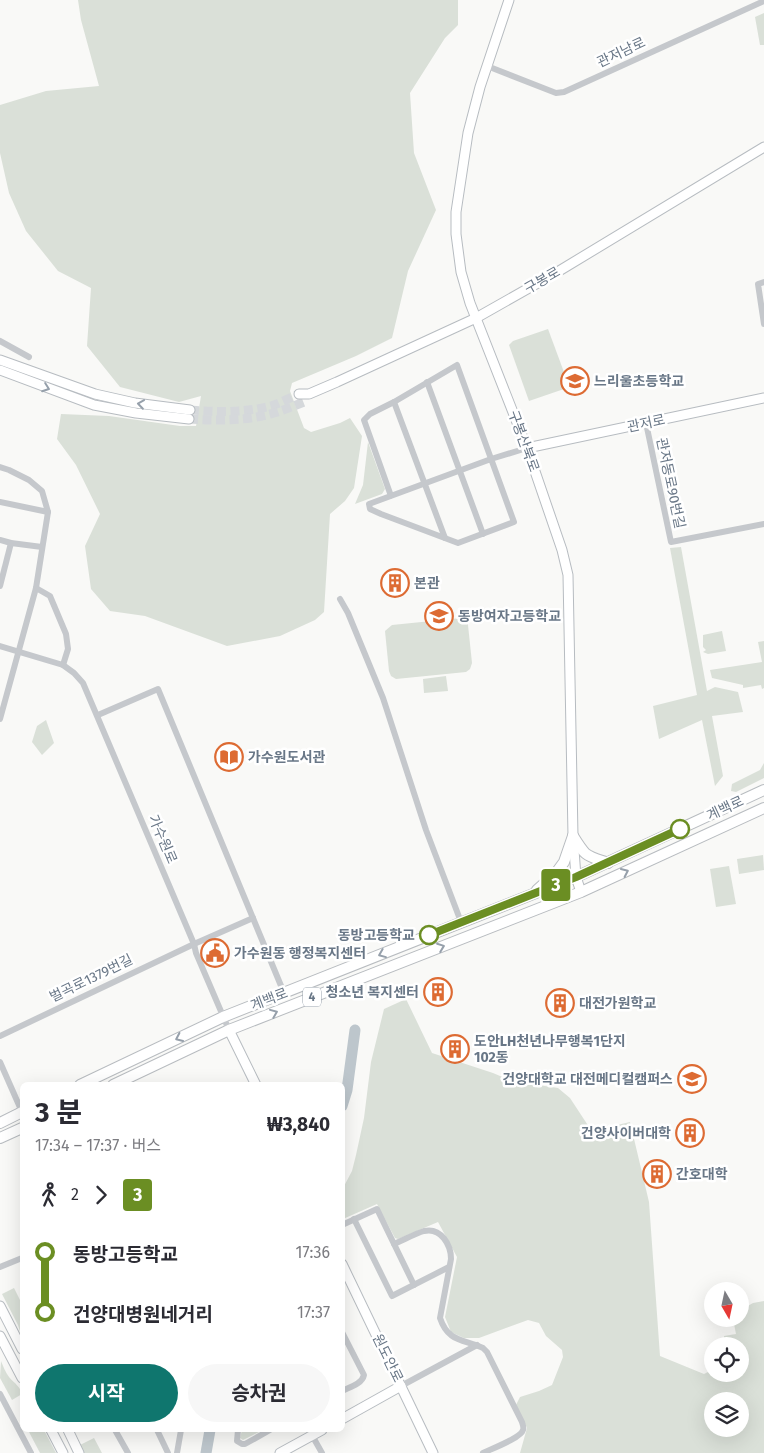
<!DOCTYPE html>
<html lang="ko">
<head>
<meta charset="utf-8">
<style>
  body { margin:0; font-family:"Fira Sans","Noto Sans KR",sans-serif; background:#f7f7f7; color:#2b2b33; height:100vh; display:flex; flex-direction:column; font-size:19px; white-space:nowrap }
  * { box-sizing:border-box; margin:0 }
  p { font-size:16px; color:#7c7c81 }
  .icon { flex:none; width:28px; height:28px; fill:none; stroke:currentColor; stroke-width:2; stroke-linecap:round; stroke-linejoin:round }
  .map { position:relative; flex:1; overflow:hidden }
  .panel { position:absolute; left:20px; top:1082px; width:325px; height:350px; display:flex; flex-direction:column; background:#fff; border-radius:8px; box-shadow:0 5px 20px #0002 }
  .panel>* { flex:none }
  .badge { padding:0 10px; border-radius:4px; font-size:18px; line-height:32px }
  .needle { width:32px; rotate:171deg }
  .tools { position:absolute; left:704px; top:1282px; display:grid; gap:10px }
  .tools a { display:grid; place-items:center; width:45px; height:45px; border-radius:50%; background:#fff; box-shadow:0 5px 20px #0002; font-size:25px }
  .map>.badge { position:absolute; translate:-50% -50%; box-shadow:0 0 0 2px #fff }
  .legs { display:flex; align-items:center; gap:8px; height:55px; padding:0 15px; font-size:16px }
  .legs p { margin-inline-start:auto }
  .head { display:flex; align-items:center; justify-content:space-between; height:85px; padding:0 15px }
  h1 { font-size:28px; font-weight:700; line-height:38px }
  .primary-button { display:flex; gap:10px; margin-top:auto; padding:10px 15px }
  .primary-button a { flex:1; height:58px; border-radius:30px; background:#0f766e; color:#fff; font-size:20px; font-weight:700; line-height:58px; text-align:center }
  .primary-button a+a { background:#f7f7f7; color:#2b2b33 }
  ul { padding:0 15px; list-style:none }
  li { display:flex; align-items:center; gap:18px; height:60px; font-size:19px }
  li i { display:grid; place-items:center; width:8px; height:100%; margin:0 6px; background:currentColor }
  li i::after { content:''; width:12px; height:12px; margin:-6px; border:4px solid; border-radius:50%; background:#fff }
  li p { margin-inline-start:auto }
  li:first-child i { background:linear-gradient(#0000 50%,currentColor 0) }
  li:last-child i { background:linear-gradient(currentColor 50%,#0000 0) }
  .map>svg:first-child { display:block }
</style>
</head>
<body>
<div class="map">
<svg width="764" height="1453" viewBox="0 0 764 1453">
  <rect width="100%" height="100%" fill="#f9f9f7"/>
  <!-- green -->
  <g fill="#dae0d8" fill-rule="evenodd">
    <path d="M 78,0 L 458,0 L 458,25 L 445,38 L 410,93 L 414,153 L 436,210 L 408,271 L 392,338 L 356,356 L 292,383 L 290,391 L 304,428 L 311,432 L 340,423 L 350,418 L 362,436 L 354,488 L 345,501 L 330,514 L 324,612 L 315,620 L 280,636 L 227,646 L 145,616 L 110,611 L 91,589 L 85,546 L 100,514 L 76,465 L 57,439 L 61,414 L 109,416 L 180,426 L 196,426 L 201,396 L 179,402 L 120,387 L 87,346 L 91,288 L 58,271 L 26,231 L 9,193 L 0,153 L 0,105 L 46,91 L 99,86 L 81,20 Z"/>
    <path d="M 764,13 L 764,45 L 760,45 L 755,17 Z"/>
    <path d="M 548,329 L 568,383 L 566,388 L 564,389 L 529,401 L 509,345 L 513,341 Z"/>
    <path d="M 368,442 L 385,489 L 382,494 L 355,504 L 363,485 Z"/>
    <path d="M 681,547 L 707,691 L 715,687 L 738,692 L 743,712 L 712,716 L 723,776 L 715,786 L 702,720 L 659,739 L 653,706 L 697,695 L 670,548 Z"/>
    <path d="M 461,618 L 466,620 L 468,625 L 472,663 L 470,669 L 466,672 L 396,679 L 391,676 L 389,671 L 385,631 L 392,625 Z"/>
    <path d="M 722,631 L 726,651 L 708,654 L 703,652 L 706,650 L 703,647 L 703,635 Z"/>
    <path d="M 764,641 L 764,688 L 762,689 L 761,685 L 743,688 L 743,685 L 712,678 L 710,670 L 762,662 L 758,642 Z"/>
    <path d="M 446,676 L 448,691 L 424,693 L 423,679 Z"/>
    <path d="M 46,720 L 54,743 L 42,755 L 32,742 L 37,726 Z"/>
    <path d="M 764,763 L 764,778 L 736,792 L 731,791 L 732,784 L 760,770 Z"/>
    <path d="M 763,855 L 764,870 L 739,874 L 737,859 Z"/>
    <path d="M 729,866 L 736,904 L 716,907 L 710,869 Z"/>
    <path d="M 406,999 L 432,1053 L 493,1073 L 512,1081 L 558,1088 L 570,1098 L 591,1130 L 600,1129 L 630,1122 L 649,1202 L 660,1356 L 704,1374 L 712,1370 L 712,1374 L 740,1374 L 740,1346 L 724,1346 L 724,1336 L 736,1334 L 733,1319 L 740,1319 L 740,1308 L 746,1307 L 753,1303 L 764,1301 L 764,1453 L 520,1453 L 527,1428 L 516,1405 L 520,1397 L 539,1391 L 552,1385 L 563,1357 L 562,1350 L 546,1336 L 539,1323 L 528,1320 L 479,1338 L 464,1338 L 451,1332 L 445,1317 L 457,1257 L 438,1222 L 398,1239 L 395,1238 L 377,1204 L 343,1219 L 343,1188 L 352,1171 L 356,1155 L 364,1118 L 371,1062 L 384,1009 ZM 712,1401 L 740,1401 L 740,1429 L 712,1429 Z"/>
    <path d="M 14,1288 L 22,1304 L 22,1338 L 18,1325 L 2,1294 Z"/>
    <path d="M 1,1361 C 3,1366 6,1373 9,1377 C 15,1384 20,1386 22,1394 L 12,1400 L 0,1378 Z"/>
    <path d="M 28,1430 L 44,1430 L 56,1453 L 40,1453 Z"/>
    <path d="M 242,1430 L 263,1430 L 243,1440 L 240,1438 Z"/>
    <path d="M 94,1438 L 102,1453 L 84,1453 L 80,1445 Z"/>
  </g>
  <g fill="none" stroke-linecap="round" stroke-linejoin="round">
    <!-- river -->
    <g stroke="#bdc6cc" stroke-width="11">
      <path d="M 342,1106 L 347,1090 L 355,1030"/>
      <path d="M 206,1453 L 210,1430"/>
    </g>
    <!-- secondary-tunnel -->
    <g stroke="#d5d8db" stroke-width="9" stroke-dasharray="9 4.5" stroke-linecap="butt">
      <path d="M 190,410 C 217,412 244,413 271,406 C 280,403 290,398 299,394"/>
      <path d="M 189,419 C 218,421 246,421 274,413 C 284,410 294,406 304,402"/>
    </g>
    <defs>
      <g id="secondary">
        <path d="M 509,0 L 480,87 L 468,133 L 456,212 L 456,234 L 461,272 L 470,303 L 527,448 L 562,550 L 568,575 L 573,836 L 576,877 L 581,892"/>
        <path d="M 0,360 L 95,394 L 135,403 L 190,410"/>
        <path d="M 0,370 L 94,405 L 136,413 L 189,419"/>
        <path d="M 299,394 L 309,394 L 337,382 L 476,318 L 559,271 L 764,147"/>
        <path d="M 527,448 L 764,398"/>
        <path d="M 229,1030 L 256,1085"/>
        <path d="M 342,1264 L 433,1453"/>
        <path d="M 0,1306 L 22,1349"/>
        <path d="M 0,1336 L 22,1378"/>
        <path d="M 342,1419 L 401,1386"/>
        <path d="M 51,1430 L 63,1453"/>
        <path d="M 68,1430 L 79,1453"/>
        <path d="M 280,1453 L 322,1430"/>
      </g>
      <g id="primary">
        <path d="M 573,836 C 586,857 585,855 608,863"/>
        <path d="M 537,890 L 556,873 L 564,862 L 573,836"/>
        <path d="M 80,1085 L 223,1017 L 576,877 L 764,790"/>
        <path d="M 113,1085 L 229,1030 L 581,892 L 764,808"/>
        <path d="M 0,1123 L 22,1112"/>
        <path d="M 0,1138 L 22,1128"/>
      </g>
    </defs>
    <!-- secondary casing -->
    <use href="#secondary" stroke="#b7bcc1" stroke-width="11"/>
    <!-- primary casing -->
    <use href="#primary" stroke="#b8bcc0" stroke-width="12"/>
    <!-- street -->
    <g stroke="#c5c8cc" stroke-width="6">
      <path d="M 487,66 L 556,93 L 564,92 L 764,1"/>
      <path d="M 764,282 L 758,284 L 764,324"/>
      <path d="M 0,341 L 29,357"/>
      <path d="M 427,382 L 483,534"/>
      <path d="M 394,402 L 445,538"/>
      <path d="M 646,423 L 671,542 L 764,524"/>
      <path d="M 0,467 L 9,470 L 29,480 L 42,491 L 48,512 L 36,588 L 0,719"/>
      <path d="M 391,496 L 364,420 L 370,414 L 394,402 L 457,365 L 514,522 L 458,543 L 381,514 L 370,509 L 369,504 L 491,459 L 527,448"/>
      <path d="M 0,502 L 48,512"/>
      <path d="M 0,540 L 11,543 L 42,547"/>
      <path d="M 0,586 L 11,543"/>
      <path d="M 36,588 L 50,596 L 66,634 L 68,649 L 63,665"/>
      <path d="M 340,599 L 348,613 L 383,698 L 426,830 L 461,922"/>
      <path d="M 0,646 L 63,665 L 74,673 L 83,683 L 194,944 L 196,953 L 229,1030"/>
      <path d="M 98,715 L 158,689 L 284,993"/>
      <path d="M 0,1036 L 194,944 L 253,918"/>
      <path d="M 0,1062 L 22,1112"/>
      <path d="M 354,1219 L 392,1296 L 449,1267"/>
      <path d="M 342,1225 L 377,1209 L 414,1285"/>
      <path d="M 394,1244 C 404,1240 414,1234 424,1231 C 441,1227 451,1245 451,1259 L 440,1318 C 448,1342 463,1339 483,1348 L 487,1352 L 522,1422 C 523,1425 524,1428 523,1430 C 521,1438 491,1449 483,1453"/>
      <path d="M 0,1267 L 22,1258"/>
      <path d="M 342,1332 L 364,1375 C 362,1384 350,1387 342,1391"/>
      <path d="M 401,1386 L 477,1345"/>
      <path d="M 0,1394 L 31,1453"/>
      <path d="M 115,1430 L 128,1453"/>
      <path d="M 157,1430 L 168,1453"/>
      <path d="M 238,1430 L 237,1441 L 242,1444 L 245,1444 L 270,1430"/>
      <path d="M 309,1430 L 322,1453"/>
      <path d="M 177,1453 L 181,1430"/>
    </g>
    <!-- secondary -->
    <use href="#secondary" stroke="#fff" stroke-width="9"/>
    <!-- primary -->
    <use href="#primary" stroke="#fff" stroke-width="10"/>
  </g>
  <!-- one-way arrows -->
  <defs><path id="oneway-chevron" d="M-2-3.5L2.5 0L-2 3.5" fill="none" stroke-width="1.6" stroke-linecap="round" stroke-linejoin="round" transform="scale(1.25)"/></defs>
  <g stroke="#96a0ab">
    <use href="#oneway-chevron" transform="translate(46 388) rotate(20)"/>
    <use href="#oneway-chevron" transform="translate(141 404) rotate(-172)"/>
    <use href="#oneway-chevron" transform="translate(625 872) rotate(-25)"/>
    <use href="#oneway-chevron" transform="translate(441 947) rotate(-21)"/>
    <use href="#oneway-chevron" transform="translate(382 954) rotate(158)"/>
    <use href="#oneway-chevron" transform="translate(274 1013) rotate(-22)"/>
    <use href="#oneway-chevron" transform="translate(179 1038) rotate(155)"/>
  </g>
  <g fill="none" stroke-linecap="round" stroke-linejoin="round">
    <defs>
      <path id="line-1" d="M 429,935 L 576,877 L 680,829"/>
    </defs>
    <!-- line-1 casing -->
    <use href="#line-1" stroke="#fff" stroke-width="11"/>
    <!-- line-1 -->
    <use href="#line-1" stroke="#6b8e23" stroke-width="8"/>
  </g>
  <!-- icons -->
  <defs>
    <symbol id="school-ring" viewBox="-11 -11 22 22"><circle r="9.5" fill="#fff" stroke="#dd6b33" stroke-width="1.5"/><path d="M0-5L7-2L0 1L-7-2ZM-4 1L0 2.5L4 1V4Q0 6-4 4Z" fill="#dd6b33"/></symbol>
    <symbol id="building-ring" viewBox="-11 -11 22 22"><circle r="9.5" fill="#fff" stroke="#dd6b33" stroke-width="1.5"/><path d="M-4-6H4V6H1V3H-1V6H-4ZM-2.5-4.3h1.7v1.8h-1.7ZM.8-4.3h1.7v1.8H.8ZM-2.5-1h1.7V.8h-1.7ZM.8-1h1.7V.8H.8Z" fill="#dd6b33"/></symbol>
    <symbol id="library-ring" viewBox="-11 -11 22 22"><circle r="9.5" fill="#fff" stroke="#dd6b33" stroke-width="1.5"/><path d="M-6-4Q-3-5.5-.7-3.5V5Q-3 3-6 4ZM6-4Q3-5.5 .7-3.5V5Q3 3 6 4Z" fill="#dd6b33"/></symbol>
    <symbol id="civic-ring" viewBox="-11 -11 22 22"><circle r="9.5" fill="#fff" stroke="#dd6b33" stroke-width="1.5"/><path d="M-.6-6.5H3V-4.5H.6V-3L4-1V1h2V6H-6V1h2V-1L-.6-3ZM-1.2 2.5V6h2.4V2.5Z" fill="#dd6b33"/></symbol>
    <symbol id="university-ring" viewBox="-11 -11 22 22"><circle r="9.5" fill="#fff" stroke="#dd6b33" stroke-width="1.5"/><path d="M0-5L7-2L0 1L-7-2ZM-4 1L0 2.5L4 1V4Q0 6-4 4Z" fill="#dd6b33"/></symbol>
  </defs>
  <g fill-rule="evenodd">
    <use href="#school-ring" x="559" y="365" width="32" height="32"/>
    <use href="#building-ring" x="379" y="567" width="32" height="32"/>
    <use href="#school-ring" x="423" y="600" width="32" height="32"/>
    <use href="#library-ring" x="213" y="741" width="32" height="32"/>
    <use href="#civic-ring" x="199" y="937" width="32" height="32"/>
    <use href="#building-ring" x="422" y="976" width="32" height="32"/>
    <use href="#building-ring" x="544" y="987" width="32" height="32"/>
    <use href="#building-ring" x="439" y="1033" width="32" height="32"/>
    <use href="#university-ring" x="676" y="1063" width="32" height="32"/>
    <use href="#building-ring" x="674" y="1117" width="32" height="32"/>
    <use href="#building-ring" x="641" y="1158" width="32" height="32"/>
  </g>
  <!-- markers -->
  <g fill="#fff" stroke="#6b8e23" stroke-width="2.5">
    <circle cx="680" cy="829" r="9"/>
    <circle cx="429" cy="935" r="9"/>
  </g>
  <g text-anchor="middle" stroke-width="5" stroke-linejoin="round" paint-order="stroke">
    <!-- shield labels -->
    <rect fill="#fff" stroke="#96a0ab" stroke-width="1" x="303" y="987.5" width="18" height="19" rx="4"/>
    <g font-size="12" font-weight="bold" fill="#697787">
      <text x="312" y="1001">4</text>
    </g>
    <!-- street labels -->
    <g font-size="14" fill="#697787" stroke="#fff">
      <text transform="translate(621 52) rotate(-25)" y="5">관저남로</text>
      <text transform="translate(542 280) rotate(-30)" y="5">구봉로</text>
      <text transform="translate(646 423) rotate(-12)" y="5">관저로</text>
      <text transform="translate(524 441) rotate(70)" y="5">구봉산북로</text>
      <text transform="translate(671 483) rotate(78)" y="5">관저동로90번길</text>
      <text transform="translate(725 808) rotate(-25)" y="5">계백로</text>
      <text transform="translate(163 839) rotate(67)" y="5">가수원로</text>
      <text transform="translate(91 978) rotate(-26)" y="5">벌곡로1379번길</text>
      <text transform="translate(269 999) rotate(-21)" y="5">계백로</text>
      <text transform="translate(388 1358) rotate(64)" y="5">원도안로</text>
    </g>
    <!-- poi labels -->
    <g font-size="14" font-weight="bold" fill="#697787" stroke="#fff" text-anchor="start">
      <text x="594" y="386">느리울초등학교</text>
      <text x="414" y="588">본관</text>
      <text x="458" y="621">동방여자고등학교</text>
      <text x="248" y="762">가수원도서관</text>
      <text x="234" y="958">가수원동 행정복지센터</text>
      <text x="419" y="997" text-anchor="end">청소년 복지센터</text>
      <text x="579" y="1008">대전가원학교</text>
      <text x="474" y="1046">도안LH천년나무행복1단지<tspan x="474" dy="16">102동</tspan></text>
      <text x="673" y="1084" text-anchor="end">건양대학교 대전메디컬캠퍼스</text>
      <text x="671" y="1138" text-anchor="end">건양사이버대학</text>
      <text x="676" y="1179">간호대학</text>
    </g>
    <!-- stop labels -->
    <g font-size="14" font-weight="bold" fill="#697787" stroke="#fff" text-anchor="end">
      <text x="415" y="940">동방고등학교</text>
    </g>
  </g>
</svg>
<div class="tools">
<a><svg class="needle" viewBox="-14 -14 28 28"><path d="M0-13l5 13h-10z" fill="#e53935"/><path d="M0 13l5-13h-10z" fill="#7c7c81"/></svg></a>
<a><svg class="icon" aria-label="locate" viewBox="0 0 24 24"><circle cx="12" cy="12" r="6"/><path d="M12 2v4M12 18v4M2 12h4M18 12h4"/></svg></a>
<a><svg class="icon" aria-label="layers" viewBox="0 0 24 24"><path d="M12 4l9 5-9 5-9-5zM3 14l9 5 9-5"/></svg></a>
</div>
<b class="badge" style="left:556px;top:885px;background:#6b8e23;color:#fff">3</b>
<section class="panel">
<div class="head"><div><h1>3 분</h1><p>17:34 – 17:37 · 버스</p></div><b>₩3,840</b></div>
<div class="legs"><svg class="icon" aria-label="walk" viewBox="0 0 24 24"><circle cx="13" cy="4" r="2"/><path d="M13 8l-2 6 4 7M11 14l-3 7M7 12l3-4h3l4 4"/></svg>2<svg class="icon" aria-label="forward" viewBox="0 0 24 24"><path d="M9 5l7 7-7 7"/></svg><b class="badge" style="background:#6b8e23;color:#fff">3</b></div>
<ul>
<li><i style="color:#6b8e23"></i><b>동방고등학교</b><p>17:36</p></li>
<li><i style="color:#6b8e23"></i><b>건양대병원네거리</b><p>17:37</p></li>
</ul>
<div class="primary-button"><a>시작</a><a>승차권</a></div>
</section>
</div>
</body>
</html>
